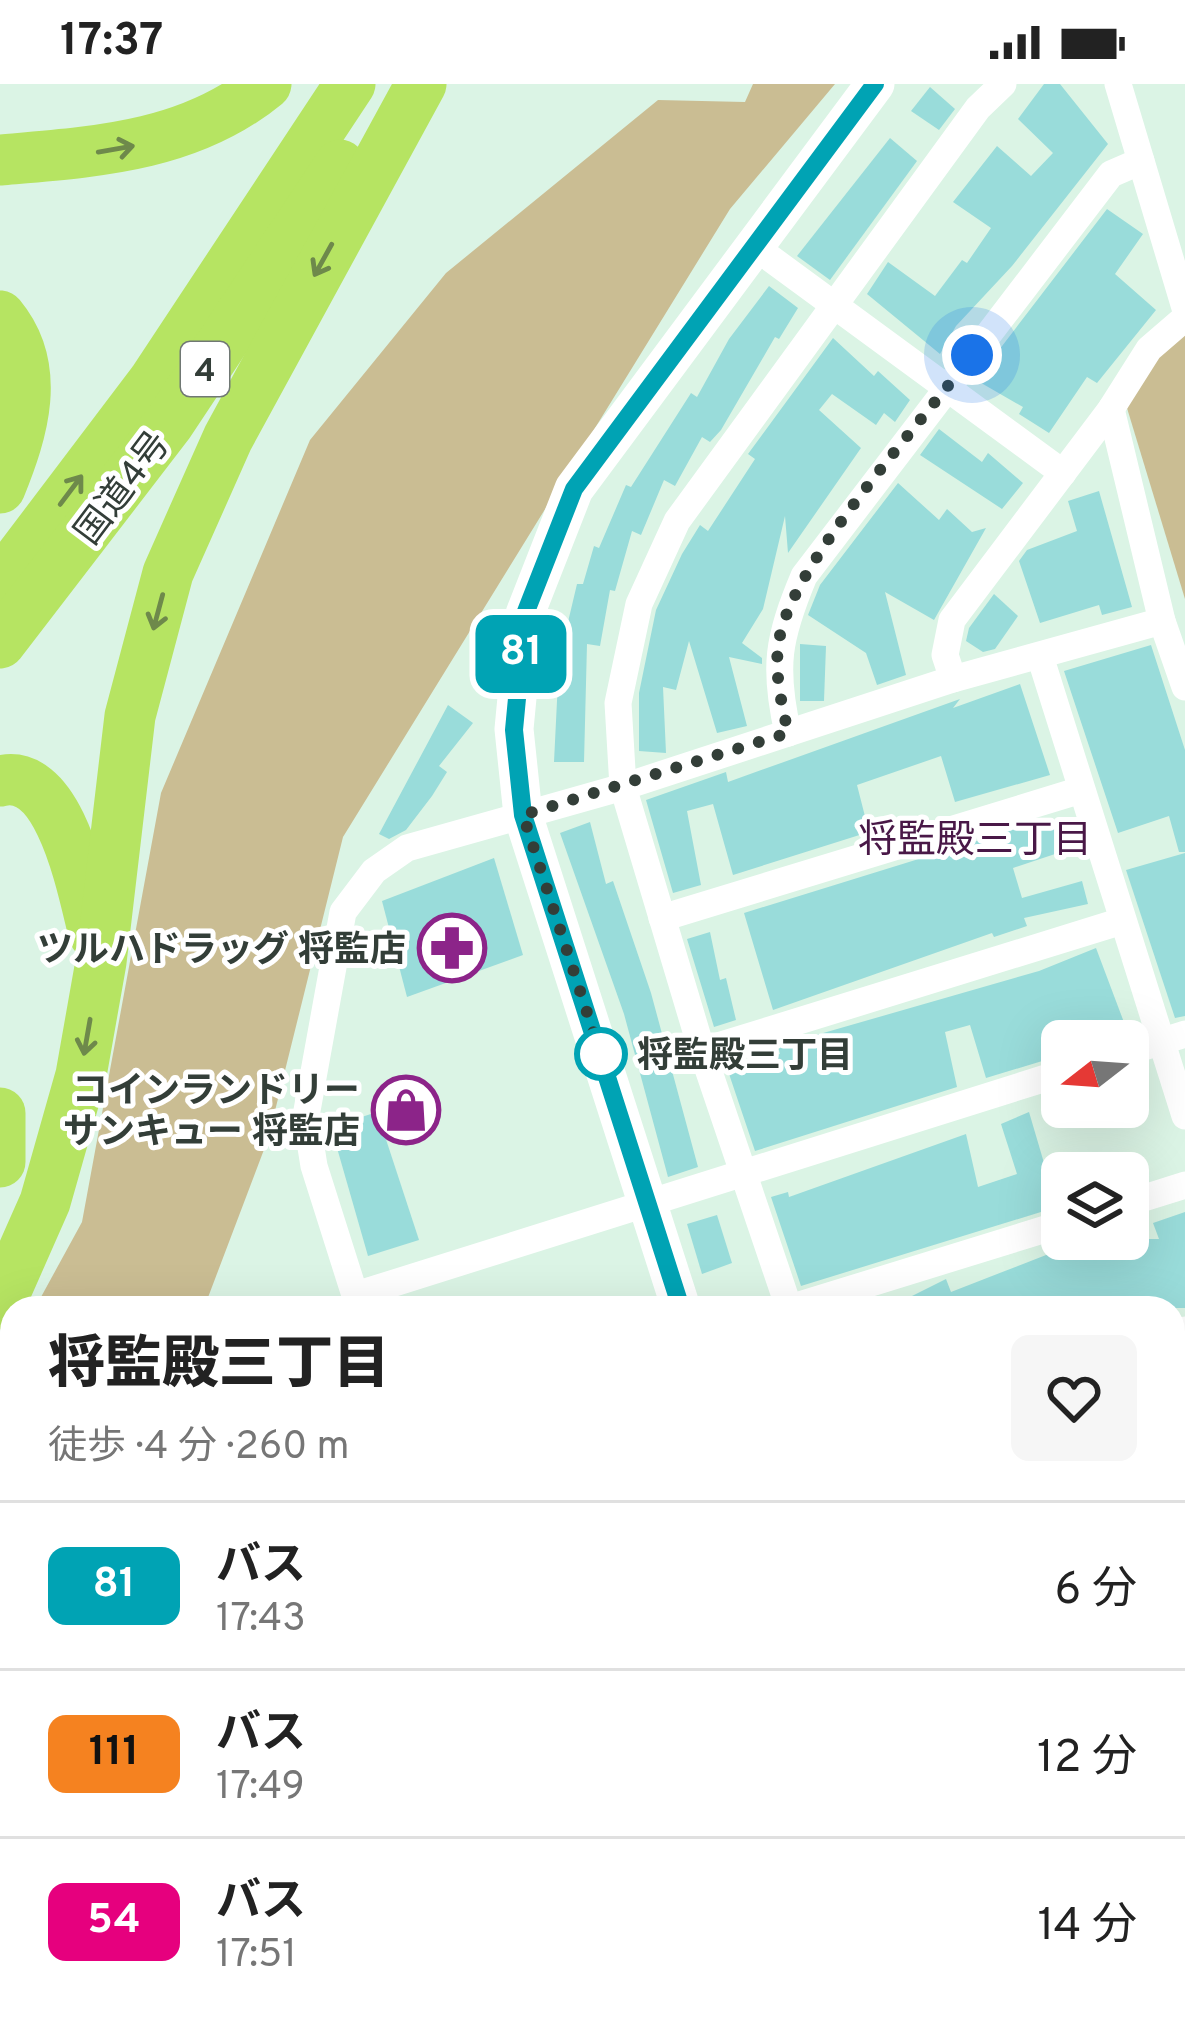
<!DOCTYPE html>
<html lang="ja">
<head>
<meta charset="utf-8">
<style>
  body { margin:0; font-family:Overpass,"Noto Sans JP",sans-serif; background:#f6f6f6; color:#222; height:100vh; display:flex; flex-direction:column; font-size:45px; white-space:nowrap }
  * { box-sizing:border-box; margin:0 }
  p { font-size:39px; color:#767676 }
  .icon { flex:none; width:66px; height:66px; fill:none; stroke:currentColor; stroke-width:2; stroke-linecap:round; stroke-linejoin:round }
  .map { position:relative; flex:1; overflow:hidden }
  .side { position:absolute; left:0px; top:1212px; width:1185px; height:735px; display:flex; flex-direction:column; background:#fff; border-radius:36px 36px 0 0; box-shadow:0 12px 48px #0002 }
  .side>* { flex:none }
  .badge { padding:0 24px; border-radius:18px; font-size:42px; line-height:78px }
  .needle { width:78px; rotate:253deg }
  .tools { position:absolute; left:1041px; top:936px; display:grid; gap:24px }
  .tools a { display:grid; place-items:center; width:108px; height:108px; border-radius:18px; background:#fff; box-shadow:0 12px 48px #0002; font-size:60px }
  .you { position:absolute; width:60px; height:60px; margin:-30px; border:9px solid #fff; border-radius:50%; background:#1a73e8; box-shadow:0 0 0 18px #1a73e833 }
  .map>.badge { position:absolute; translate:-50% -50%; box-shadow:0 0 0 6px #fff }
  .round { display:grid; place-items:center; flex:none; width:126px; height:126px; border-radius:18px; background:#f6f6f6 }
  .summary { display:flex; align-items:center; justify-content:space-between; height:204px; padding:0 48px }
  h1 { font-size:57px; font-weight:800; line-height:90px }
  ul { padding:0; list-style:none }
  li { display:flex; align-items:center; gap:36px; height:168px; padding:0 48px; border-top:3px solid #e0e0e0 }
  li div { flex:1 }
  li b { display:block; font-size:45px }
  li em { font-style:normal }
  li .badge { min-width:132px; font-weight:700; text-align:center }
  .status { display:flex; justify-content:space-between; align-items:center; height:84px; padding:0 60px; background:#fff; direction:ltr }
  .status svg { height:33px; fill:currentColor }
  .map>svg:first-child { display:block }
</style>
</head>
<body>
<div class="status"><b>17:37</b><svg viewBox="0 0 49 12"><path d="M0 12V9h3v3zM5 12V6h3v6zM10 12V3h3v9zM15 12V0h3v12zM26 1h20v11H26zM47 4h2v5h-2z"/></svg></div>
<div class="map">
<svg width="1185" height="1946" viewBox="0 0 1185 1946">
  <rect width="100%" height="100%" fill="#dbf4e5"/>
  <!-- green -->
  <g fill="#cabd93">
    <path d="M 753,0 L 835,0 L 730,125 L 343,753 L 268,1055 L 204,1224 L 35,1224 L 82,1138 L 161,709 L 310,356 L 446,189 L 658,16 L 745,18 Z"/>
    <path d="M 1185,247 L 1185,515 L 1127,324 L 1157,270 Z"/>
    <path d="M 12,1265 L 12,1865 L 0,1878 L 0,1287 Z"/>
  </g>
  <!-- building -->
  <g fill="#99dcda">
    <path d="M 1044,0 L 1060,0 L 1108,60 L 1012,182 L 956,242 L 940,270 L 867,210 L 888,178 L 935,212 L 962,176 L 967,179 L 991,144 L 953,118 L 997,62 L 1031,92 L 1053,69 L 1018,35 Z"/>
    <path d="M 930,3 L 955,25 L 939,46 L 911,27 Z"/>
    <path d="M 890,54 L 917,77 L 830,196 L 797,172 Z"/>
    <path d="M 1107,125 L 1143,150 L 1115,190 L 1156,226 L 1097,299 L 1087,293 L 1049,349 L 1019,330 L 1023,323 L 976,296 Z"/>
    <path d="M 769,202 L 798,224 L 779,255 L 775,253 L 721,346 L 710,358 L 702,353 L 675,402 L 664,396 L 641,451 L 632,447 L 615,507 L 610,506 L 600,562 L 587,560 L 584,678 L 554,678 L 559,576 L 577,500 L 583,500 L 594,462 L 599,464 L 626,401 L 631,403 L 691,309 L 697,313 L 729,255 Z"/>
    <path d="M 833,254 L 874,292 L 878,287 L 910,316 L 895,338 L 884,329 L 876,341 L 832,310 L 819,326 L 861,364 L 788,469 L 785,432 L 763,525 L 742,559 L 762,574 L 762,580 L 729,573 L 747,642 L 717,649 L 689,557 L 676,606 L 663,603 L 666,669 L 639,667 L 639,609 L 656,526 L 682,470 L 700,441 L 708,447 L 755,375 L 748,370 Z"/>
    <path d="M 939,345 L 982,378 L 988,369 L 1023,399 L 1002,425 L 920,371 Z"/>
    <path d="M 898,399 L 939,436 L 947,425 L 972,448 L 986,444 L 934,536 L 885,508 L 906,591 L 877,601 L 866,569 L 808,531 L 820,501 Z"/>
    <path d="M 1099,407 L 1132,523 L 1102,531 L 1099,521 L 1040,539 L 1019,477 L 1027,466 L 1077,447 L 1068,417 Z"/>
    <path d="M 994,510 L 1018,532 L 995,565 L 983,568 L 966,557 L 969,544 Z"/>
    <path d="M 800,560 L 826,562 L 824,617 L 800,617 Z"/>
    <path d="M 1151,561 L 1185,666 L 1185,768 L 1179,768 L 1169,732 L 1118,749 L 1064,587 Z"/>
    <path d="M 1020,600 L 1050,691 L 955,718 L 941,672 L 857,701 L 869,748 L 733,791 L 713,720 L 687,727 L 701,801 L 673,809 L 646,716 L 726,688 L 728,698 L 960,615 L 953,624 Z"/>
    <path d="M 448,621 L 473,639 L 439,682 L 447,688 L 432,712 L 406,746 L 389,755 L 379,750 Z"/>
    <path d="M 1051,734 L 1061,768 L 1013,784 L 1022,814 L 1082,797 L 1088,820 L 1024,834 L 1027,842 L 994,853 L 992,849 L 773,926 L 744,829 Z"/>
    <path d="M 590,738 L 606,800 L 613,797 L 651,909 L 698,1083 L 668,1093 L 624,930 L 560,749 Z"/>
    <path d="M 1185,769 L 1185,932 L 1175,934 L 1126,786 Z"/>
    <path d="M 494,774 L 523,871 L 407,913 L 382,817 Z"/>
    <path d="M 710,848 L 720,896 L 726,894 L 736,936 L 714,943 L 687,855 Z"/>
    <path d="M 1096,864 L 1128,949 L 1114,957 L 1062,957 L 1062,971 L 986,994 L 970,941 L 945,948 L 957,1003 L 755,1067 L 727,984 L 780,970 L 778,962 L 1039,887 Z"/>
    <path d="M 377,1028 L 419,1156 L 368,1172 L 331,1043 Z"/>
    <path d="M 1029,1028 L 1057,1123 L 801,1202 L 771,1113 L 788,1108 L 789,1113 L 966,1050 L 978,1103 L 1017,1090 L 1001,1040 Z"/>
    <path d="M 1185,1128 L 1185,1224 L 888,1224 L 946,1195 L 951,1208 L 1087,1155 L 1159,1155 L 1153,1139 Z"/>
    <path d="M 717,1131 L 732,1179 L 702,1190 L 687,1140 Z"/>
  </g>
  <g fill="none" stroke-linecap="round" stroke-linejoin="round">
    <!-- street -->
    <g stroke="#fff" stroke-width="27">
      <path d="M 1118,0 L 1185,224"/>
      <path d="M 755,163 L 1063,389"/>
      <path d="M 1111,325 L 1162,537 L 1185,603"/>
      <path d="M 1040,572 L 1185,1032"/>
      <path d="M 953,595 L 945,571 L 952,536 L 1111,325 L 1149,265 L 1185,234"/>
      <path d="M 788,649 C 773,583 778,554 804,492 L 1111,90 L 1141,77"/>
      <path d="M 662,834 L 1081,706"/>
      <path d="M 702,967 L 1122,837"/>
      <path d="M 1128,968 L 1185,950"/>
      <path d="M 1128,1119 L 1185,1101"/>
      <path d="M 356,1211 L 1062,989"/>
      <path d="M 359,1224 L 314,1082 L 306,1032 L 343,828 L 374,787 L 407,764 L 623,703 L 953,595 L 1162,537"/>
      <path d="M 789,1224 L 702,967 L 623,703 L 618,619 L 639,520 L 677,437 L 978,24 L 1003,0"/>
      <path d="M 790,1224 L 1062,1140"/>
      <path d="M 1173,1250 L 1185,1246"/>
      <path d="M 1173,1392 L 1185,1389"/>
      <path d="M 1173,1688 L 1185,1684"/>
      <path d="M 1173,1833 L 1185,1830"/>
      <path d="M 283,1935 L 287,1946"/>
      <path d="M 790,1935 L 794,1946"/>
      <path d="M 1001,1935 L 1004,1946"/>
      <path d="M 329,1946 L 365,1935"/>
    </g>
    <!-- secondary -->
    <g stroke="#fff" stroke-width="39">
      <path d="M 681,1224 L 523,731 L 514,645 L 525,530 L 574,405 L 875,0"/>
      <path d="M 1173,1537 L 1185,1531"/>
      <path d="M 899,1935 L 902,1946"/>
      <path d="M 28,1946 L 40,1935"/>
    </g>
    <!-- highway -->
    <g stroke="#b6e462" stroke-width="51">
      <path d="M 0,76 C 94,68 190,63 266,0"/>
      <path d="M 0,232 C 43,284 23,347 0,404"/>
      <path d="M 0,500 L 153,298 L 350,0"/>
      <path d="M 0,559 L 169,339 L 340,81"/>
      <path d="M 0,697 C 61,681 83,808 94,850"/>
      <path d="M 0,1029 L 0,1078"/>
      <path d="M 0,1220 L 45,1118 L 81,991 L 101,878 L 130,632 L 168,489 L 228,354 L 421,0"/>
    </g>
  </g>
  <!-- one-way arrows -->
  <defs><path id="oneway-shaft" d="M-6 0H5M1.5-3L5.5 0L1.5 3" fill="none" stroke-width="1.6" stroke-linecap="round" stroke-linejoin="round" transform="scale(3)"/></defs>
  <g stroke="#6e894b">
    <use href="#oneway-shaft" transform="translate(116 65) rotate(-10)"/>
    <use href="#oneway-shaft" transform="translate(323 176) rotate(119)"/>
    <use href="#oneway-shaft" transform="translate(71 406) rotate(-53)"/>
    <use href="#oneway-shaft" transform="translate(158 528) rotate(105)"/>
    <use href="#oneway-shaft" transform="translate(87 953) rotate(100)"/>
  </g>
  <g fill="none" stroke-linecap="round" stroke-linejoin="round">
    <defs>
      <path id="line" d="M 681,1224 L 523,731 L 514,646 L 525,530 L 574,405 L 875,0"/>
    </defs>
    <!-- line casing -->
    <use href="#line" stroke="#fff" stroke-width="27"/>
    <!-- line -->
    <use href="#line" stroke="#00a3b4" stroke-width="18"/>
    <!-- walk -->
    <path stroke="#333e38" stroke-width="12" stroke-dasharray="0 21.6" d="M 601,970 L 607,990 L 523,731 L 788,649 C 781,615 772,582 781,547 C 802,468 919,342 972,271"/>
  </g>
  <!-- icons -->
  <defs>
    <symbol id="pharmacy-ring" viewBox="-11 -11 22 22"><circle r="9.5" fill="#fff" stroke="#8c2489" stroke-width="1.5"/><path d="M-2-6h4v4h4v4h-4v4h-4v-4h-4v-4h4Z" fill="#8c2489"/></symbol>
    <symbol id="shop-ring" viewBox="-11 -11 22 22"><circle r="9.5" fill="#fff" stroke="#8c2489" stroke-width="1.5"/><path d="M-5-2.5h2.3a2.7 3.5 0 0 1 5.4 0H5L5.5 6h-11ZM-1.5-2.5h3a1.5 2.3 0 0 0-3 0Z" fill="#8c2489"/></symbol>
  </defs>
  <g fill-rule="evenodd">
    <use href="#pharmacy-ring" x="414" y="826" width="76" height="76"/>
    <use href="#shop-ring" x="368" y="988" width="76" height="76"/>
  </g>
  <!-- markers -->
  <circle fill="#fff" stroke="#00a3b4" stroke-width="6" cx="601" cy="970" r="24"/>
  <g text-anchor="middle" stroke-width="10" stroke-linejoin="round" paint-order="stroke">
    <!-- shield labels -->
    <rect fill="#fff" stroke="#707874" stroke-width="3" x="181" y="258" width="48" height="54" rx="9"/>
    <g font-size="33" font-weight="bold" fill="#333e38">
      <text x="205" y="297">4</text>
    </g>
    <!-- street labels -->
    <g font-size="36" fill="#333e38" stroke="#fff">
      <text transform="translate(121 403) rotate(-53)" y="13">国道4号</text>
    </g>
    <!-- poi labels -->
    <g font-size="36" font-weight="bold" fill="#333e38" stroke="#fff" text-anchor="end">
      <text x="406" y="877">ツルハドラッグ 将監店</text>
      <text x="360" y="1018">コインランドリー<tspan x="360" dy="41">サンキュー 将監店</tspan></text>
    </g>
    <!-- stop labels -->
    <g font-size="36" font-weight="bold" fill="#333e38" stroke="#fff" text-anchor="start">
      <text x="637" y="983">将監殿三丁目</text>
    </g>
    <!-- neighbourhood labels -->
    <g font-size="39" fill="#491847" stroke="#fff">
      <text x="975" y="768">将監殿三丁目</text>
    </g>
  </g>
</svg>
<div class="tools">
<a><svg class="needle" viewBox="-14 -14 28 28"><path d="M0-13l5 13h-10z" fill="#e53935"/><path d="M0 13l5-13h-10z" fill="#767676"/></svg></a>
<a><svg class="icon" aria-label="layers" viewBox="0 0 24 24"><path d="M12 4l9 5-9 5-9-5zM3 14l9 5 9-5"/></svg></a>
</div>
<div class="you" style="left:972px;top:271px"></div>
<b class="badge" style="left:521px;top:570px;background:#00a3b4;color:#fff">81</b>
<section class="side">
<div class="summary"><div><h1>将監殿三丁目</h1><p>徒歩 · 4 分 · 260 m</p></div><a class="round"><svg class="icon" aria-label="heart" viewBox="0 0 24 24"><path d="M12 20l-8-8c-3-5 5-10 8-4 3-6 11-1 8 4z"/></svg></a></div>
<ul>
<li><span class="badge" style="background:#00a3b4;color:#fff">81</span><div><b>バス</b><p>17:43</p></div><em>6 分</em></li>
<li><span class="badge" style="background:#f58220;color:#111">111</span><div><b>バス</b><p>17:49</p></div><em>12 分</em></li>
<li><span class="badge" style="background:#e6007e;color:#fff">54</span><div><b>バス</b><p>17:51</p></div><em>14 分</em></li>
</ul>
</section>
</div>
</body>
</html>
